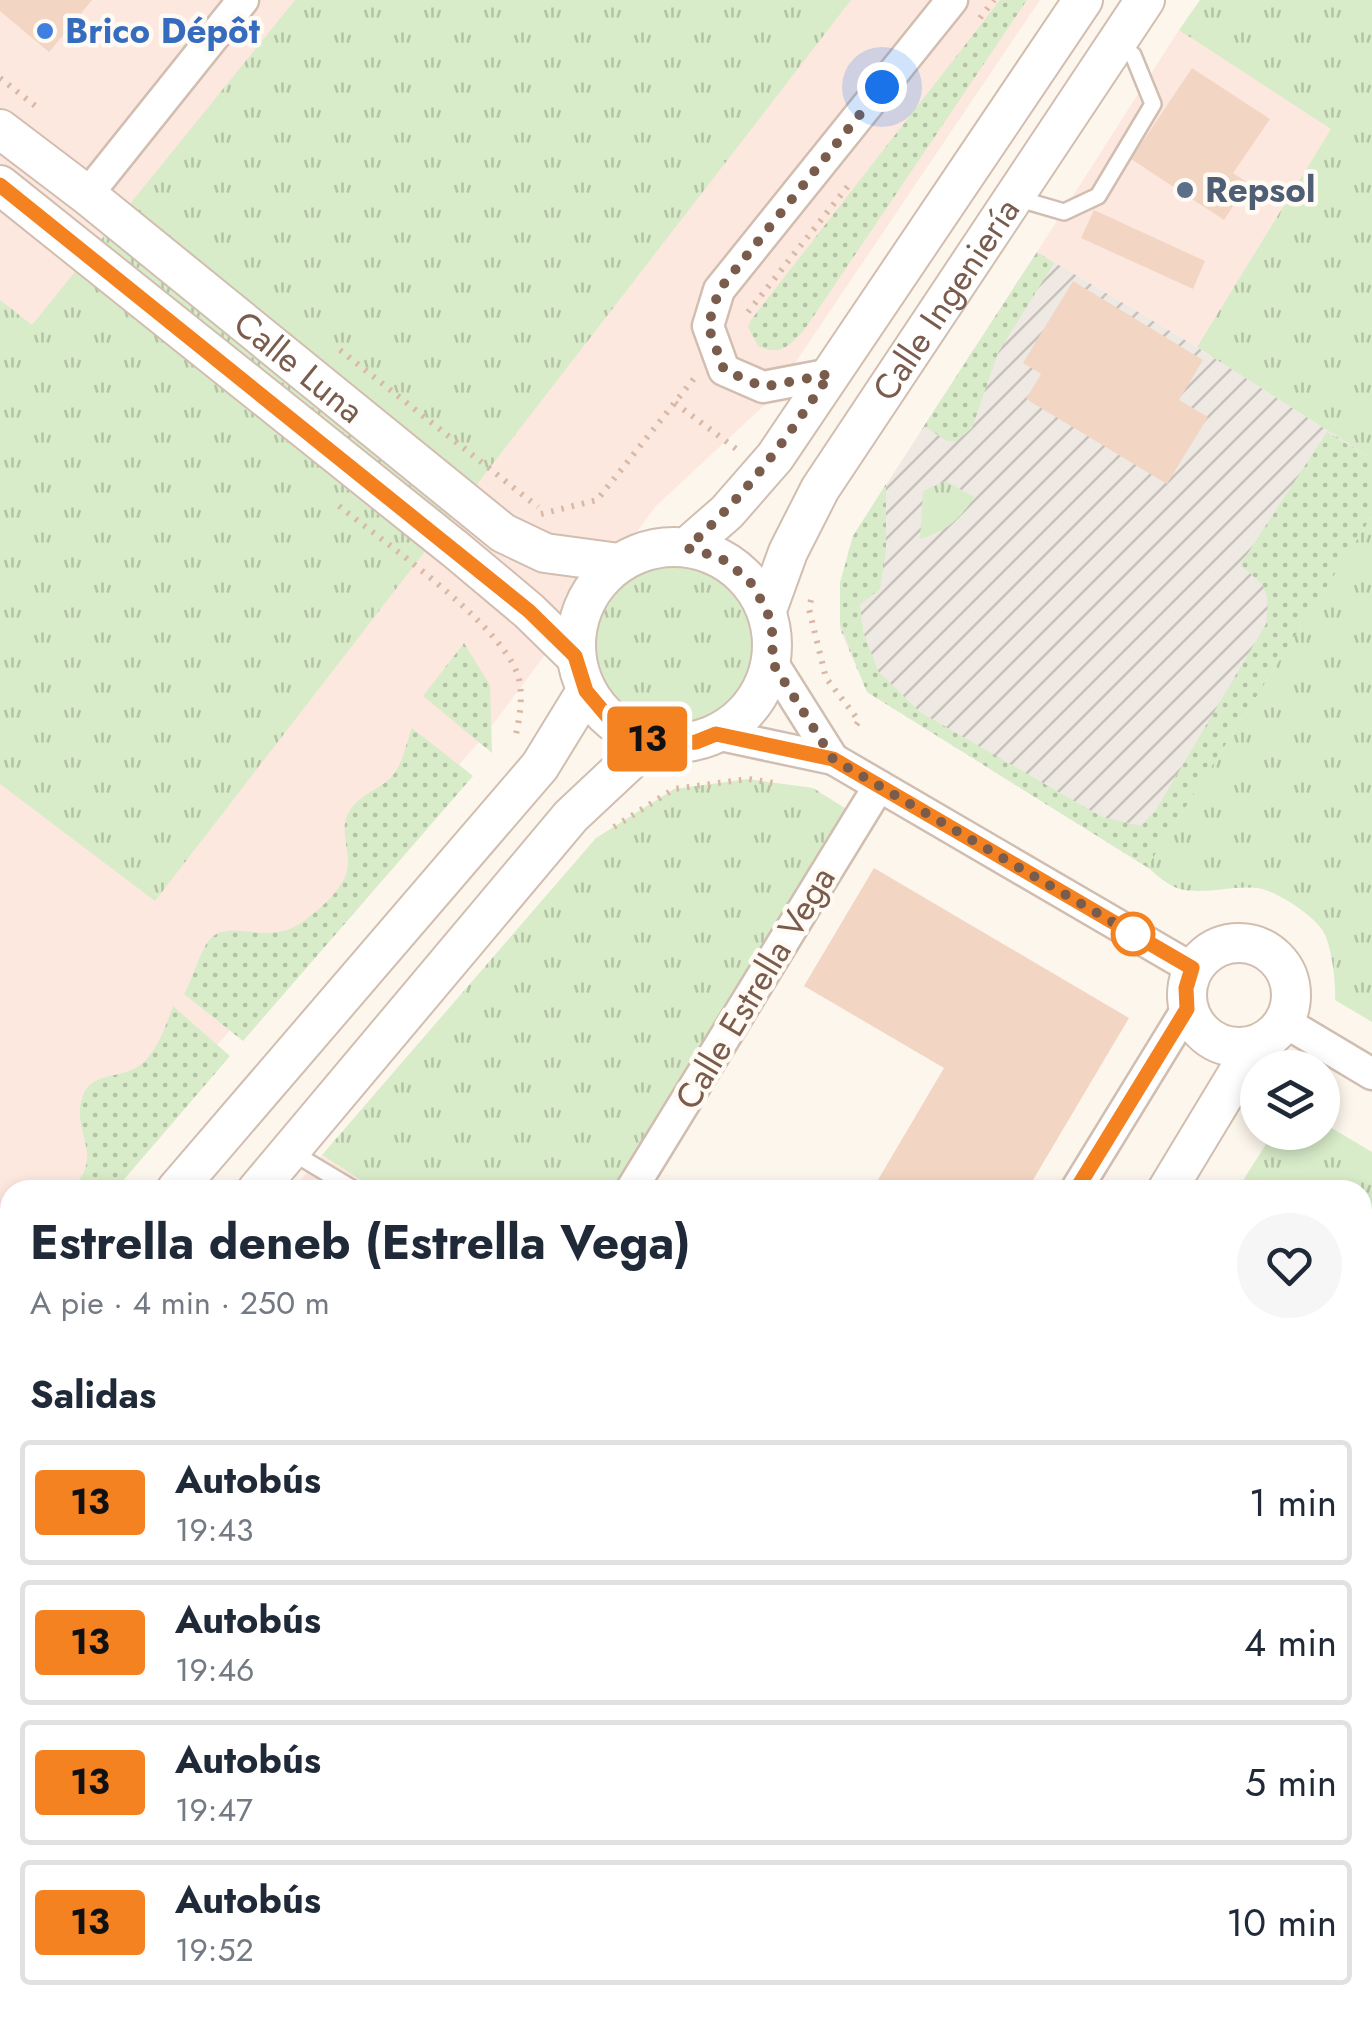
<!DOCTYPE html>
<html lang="es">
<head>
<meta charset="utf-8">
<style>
  body { margin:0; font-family:Jost,sans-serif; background:#f6f6f7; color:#1f2937; height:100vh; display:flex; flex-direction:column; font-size:38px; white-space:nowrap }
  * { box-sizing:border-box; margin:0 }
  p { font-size:32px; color:#747a83 }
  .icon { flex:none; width:55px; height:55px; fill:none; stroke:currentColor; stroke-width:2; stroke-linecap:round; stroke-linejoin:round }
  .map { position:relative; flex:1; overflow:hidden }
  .drawer { position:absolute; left:0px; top:1180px; width:1372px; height:842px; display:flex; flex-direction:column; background:#fff; border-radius:30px 30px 0 0; box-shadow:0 5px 15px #0003 }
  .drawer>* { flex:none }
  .badge { padding:0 20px; border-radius:8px; font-size:35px; line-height:65px }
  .buttons { position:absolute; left:1240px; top:1050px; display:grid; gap:20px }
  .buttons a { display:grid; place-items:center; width:100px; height:100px; border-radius:50%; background:#fff; box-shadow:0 5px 15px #0003; font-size:50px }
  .you { position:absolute; width:50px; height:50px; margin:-25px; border:8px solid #fff; border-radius:50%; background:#1a73e8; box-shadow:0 0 0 15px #1a73e833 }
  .map>.badge { position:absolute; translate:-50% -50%; box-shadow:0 0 0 5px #fff }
  h2 { padding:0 30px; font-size:38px; line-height:90px }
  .round { display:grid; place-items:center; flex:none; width:105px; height:105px; border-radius:52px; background:#f6f6f7 }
  .headline { display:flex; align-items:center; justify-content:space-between; height:170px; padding:0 30px }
  h1 { font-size:48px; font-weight:700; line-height:75px }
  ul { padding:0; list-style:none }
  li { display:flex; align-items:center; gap:30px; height:125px; margin:0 20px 15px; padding:0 10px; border:5px solid #e0e1e3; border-radius:10px }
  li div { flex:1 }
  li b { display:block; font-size:38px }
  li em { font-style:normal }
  li .badge { min-width:110px; font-weight:700; text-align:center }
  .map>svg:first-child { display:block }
</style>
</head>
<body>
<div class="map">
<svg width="1372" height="2021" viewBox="0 0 1372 2021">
  <defs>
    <pattern id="industrial-furrows" width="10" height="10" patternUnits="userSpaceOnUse" patternTransform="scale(2.5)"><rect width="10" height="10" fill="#efe9e4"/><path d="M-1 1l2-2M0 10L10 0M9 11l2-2" fill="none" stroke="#c7c0bb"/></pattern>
    <pattern id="grass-tufts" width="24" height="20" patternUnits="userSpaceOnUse" patternTransform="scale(2.5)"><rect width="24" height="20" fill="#d8ecc9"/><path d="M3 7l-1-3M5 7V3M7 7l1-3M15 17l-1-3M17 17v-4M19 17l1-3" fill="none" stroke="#b4c2a5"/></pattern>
    <pattern id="park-crowns" width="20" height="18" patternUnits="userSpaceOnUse" patternTransform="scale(2.5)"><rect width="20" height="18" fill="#d8ecc9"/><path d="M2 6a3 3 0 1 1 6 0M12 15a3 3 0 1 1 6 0" fill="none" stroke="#b4c2a5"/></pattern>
    <pattern id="garden-dots" width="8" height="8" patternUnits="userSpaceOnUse" patternTransform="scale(2.5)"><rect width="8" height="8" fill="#d8ecc9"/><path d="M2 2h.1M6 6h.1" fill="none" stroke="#b4c2a5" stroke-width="1.8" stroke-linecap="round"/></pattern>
  </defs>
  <rect width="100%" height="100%" fill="#fdf6ec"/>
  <!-- commercial -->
  <g fill="#fde8e0">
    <path d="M 0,0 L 1040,0 L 770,400 L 656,506 L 485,735 L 92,1190 L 10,1190 L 10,1285 L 0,1296 Z"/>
    <path d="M 1179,30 L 1332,128 L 1197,347 L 1037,252 Z"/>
    <path d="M 322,1155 L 376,1190 L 292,1190 Z"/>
  </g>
  <!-- industrial -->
  <path fill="url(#industrial-furrows)" d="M 1037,252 L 1197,347 L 1372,459 L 1372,516 L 1147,867 L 867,692 L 840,629 L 840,583 L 853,536 Z"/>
  <!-- grass -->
  <g fill="url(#grass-tufts)">
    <path d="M 295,0 L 851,0 L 155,901 L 0,784 L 0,300 L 32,325 Z"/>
    <path d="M 1200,0 L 1372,0 L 1372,459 L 1197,347 L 1331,129 L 1179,30 Z"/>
    <path d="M 946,481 L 974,497 C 960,520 946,531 920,539 L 923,491 Z"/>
    <path d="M 1372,516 L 1372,1022 L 1335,1000 C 1336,983 1332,946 1323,931 C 1313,915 1277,891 1258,888 C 1232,885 1206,895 1180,889 C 1168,886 1157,875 1147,867 Z"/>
    <circle cx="674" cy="647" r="80"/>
    <path d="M 748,779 L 813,788 L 859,817 L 631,1190 L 376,1190 L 322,1155 L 596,838 L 674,789 Z"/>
    <path d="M 1323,1123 L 1372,1152 L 1372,1705 L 1362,1699 L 1362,1190 L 1237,1190 L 1273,1133 L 1322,1132 Z"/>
    <path d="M 10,1722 L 10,2012 L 57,2013 L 52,2021 L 0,2021 L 0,1724 Z"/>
    <path d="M 1372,1913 L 1372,2021 L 1304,2021 L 1310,2013 L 1362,2012 L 1363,1928 Z"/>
  </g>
  <!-- park -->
  <g fill="url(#park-crowns)">
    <path d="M 1363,1794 L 1372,1799 L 1372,1913 L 1363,1928 Z"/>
    <path d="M 782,2013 L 1310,2013 L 1304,2021 L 796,2021 Z"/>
  </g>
  <!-- garden -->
  <g fill="url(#garden-dots)">
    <path d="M 1000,0 L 1027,0 L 807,326 C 793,343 781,358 758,346 L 748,327 L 751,320 Z"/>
    <path d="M 1037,252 L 1054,263 L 998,353 L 972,428 L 957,441 L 947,441 L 924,426 Z"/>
    <path d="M 1327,432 L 1372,459 L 1372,516 L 1147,867 L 867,692 L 840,624 L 840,583 L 853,536 L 886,484 L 886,551 L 880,589 L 860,605 L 863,631 L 878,671 L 920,712 L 1102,817 L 1141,826 L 1156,810 L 1266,624 C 1270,589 1267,587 1240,565 Z"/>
    <path d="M 464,643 L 490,685 L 492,753 L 423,696 Z"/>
    <path d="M 412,728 L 473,776 L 243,1041 L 184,994 C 193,979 200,950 210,939 C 232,917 267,948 304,921 C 321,908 349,885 348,862 C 348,844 339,827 350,810 C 358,797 374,791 386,782 C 402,770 405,746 412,728 Z"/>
    <path d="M 173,1006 L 230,1056 L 115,1190 L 70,1190 C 108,1155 69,1133 83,1095 C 91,1073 120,1078 137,1067 C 156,1056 166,1025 173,1006 Z"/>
    <path d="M 10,1200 L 10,1312 L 1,1323 L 0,1209 Z"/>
    <path d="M 847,2013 L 1007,2013 L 1022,2021 L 861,2021 Z"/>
    <path d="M 1157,2013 L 1157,2012 L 1257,2013 L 1252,2021 L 1153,2021 Z"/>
  </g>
  <!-- building -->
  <g fill="#f3d5c3">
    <path d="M 0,0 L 92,0 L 49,52 L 0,11 Z"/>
    <path d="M 1192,68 L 1270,119 L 1233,173 L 1248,183 L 1224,220 L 1131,159 Z"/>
    <path d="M 1094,210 L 1205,261 L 1193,289 L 1081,238 Z"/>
    <path d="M 1073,281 L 1203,360 L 1179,400 L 1208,417 L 1167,484 L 1026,399 L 1041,374 L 1023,363 Z"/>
    <path d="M 874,868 L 1129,1018 L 1027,1190 L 872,1190 L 944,1068 L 804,986 Z"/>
    <path d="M 194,2012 L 499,2012 L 514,2021 L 207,2021 Z"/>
  </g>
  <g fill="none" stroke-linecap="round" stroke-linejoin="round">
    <defs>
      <g id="service">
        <path d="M 1016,198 L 1064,212 L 1098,196 L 1153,104 L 1133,55 L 1117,43"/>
        <path d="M 290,1151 L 355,1190"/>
      </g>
      <g id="minor">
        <path d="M 87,195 L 243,0"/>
        <path d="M 831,374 L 763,387 L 724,370 L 708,326 L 719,290 L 952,0"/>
        <path d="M 772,662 L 833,759"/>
        <path d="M 716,734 L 833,759 L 1193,969"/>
        <path d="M 1285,1022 L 1372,1074"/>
        <path d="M 631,1190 L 879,786"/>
        <path d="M 1076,1190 L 1187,1009"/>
        <path d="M 0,1658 L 10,1661"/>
        <path d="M 1362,1750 L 1372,1756"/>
        <path d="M 598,2012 L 611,2021"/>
        <path d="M 688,2012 L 702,2021"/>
        <path d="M 126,2021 L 131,2012"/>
        <path d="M 569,2021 L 574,2012"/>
        <path d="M 660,2021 L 665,2012"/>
      </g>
      <g id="tertiary">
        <path id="s1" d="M 0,129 L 87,195 L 503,533 L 545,553 L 619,563"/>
        <path d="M 0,185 L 455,549 L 529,611 L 575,656"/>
        <circle cx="674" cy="645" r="98"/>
        <path d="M 687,547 L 727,512 L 775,457 L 1083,0"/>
        <path id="s2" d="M 767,610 L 788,552 L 820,489 L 1145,0"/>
        <circle cx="1239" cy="995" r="52"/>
        <path d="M 176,1190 L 540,766 L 586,691"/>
        <path d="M 257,1190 L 571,816 L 651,741"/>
        <path d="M 1167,1190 L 1254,1046"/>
        <path d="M 0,1397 L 10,1385"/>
        <path d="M 0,1495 L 10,1508"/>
        <path d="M 0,1631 L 10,1618"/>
      </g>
    </defs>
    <!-- service casing -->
    <use href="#service" stroke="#d1beb0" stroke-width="20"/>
    <!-- minor casing -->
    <use href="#minor" stroke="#d1beb0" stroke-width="35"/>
    <!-- tertiary casing -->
    <use href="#tertiary" stroke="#d1beb0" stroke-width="42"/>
    <!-- path -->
    <g stroke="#d9b8a5" stroke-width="6" stroke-dasharray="2.5 8" stroke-linecap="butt">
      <path d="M 980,18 L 994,0"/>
      <path d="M 0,78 L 38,108"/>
      <path d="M 748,312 L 852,181"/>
      <path d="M 340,350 L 538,507"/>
      <path d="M 675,403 L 739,451"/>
      <path d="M 339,506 C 385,543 497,621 517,673 C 524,690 520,717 516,734"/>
      <path d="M 541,514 L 597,500 L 696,376"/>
      <path d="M 811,600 L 809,609 L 826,678 L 859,721 L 852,731"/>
      <path d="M 614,827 L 674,789 L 748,779 L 780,784"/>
    </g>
    <!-- service -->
    <use href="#service" stroke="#fff" stroke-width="15"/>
    <!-- minor -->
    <use href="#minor" stroke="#fff" stroke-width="30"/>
    <!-- tertiary -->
    <use href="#tertiary" stroke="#fff" stroke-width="38"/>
  </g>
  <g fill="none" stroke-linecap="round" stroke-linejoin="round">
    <defs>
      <path id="line" d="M 0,185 L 529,611 L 575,656 L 586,691 L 613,723 L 651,742 L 674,744 L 696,742 L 716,734 L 833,759 L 1192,968 L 1186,988 L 1187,1009 L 1076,1190"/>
    </defs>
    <!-- line casing -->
    <use href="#line" stroke="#fff" stroke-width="22"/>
    <!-- line -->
    <use href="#line" stroke="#f58220" stroke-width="15"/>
    <!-- walk -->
    <path stroke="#7a5c4d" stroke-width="10" stroke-dasharray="0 18" d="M 882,87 L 719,290 L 708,326 L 724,370 L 763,387 L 830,374 C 784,442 749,492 687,548 L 721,558 L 749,580 L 767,610 L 773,636 L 772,662 L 833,759 L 1133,934"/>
  </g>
  <!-- markers -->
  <circle fill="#3f7fe0" stroke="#fffaf3" stroke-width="4" cx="45" cy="31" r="10"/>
  <circle fill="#5c6f8a" stroke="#fffaf3" stroke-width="4" cx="1185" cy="190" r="10"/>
  <circle fill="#fff" stroke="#f58220" stroke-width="5" cx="1133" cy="934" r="20"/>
  <g text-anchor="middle" stroke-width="9" stroke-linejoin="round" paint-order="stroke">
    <!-- shop labels -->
    <g font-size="35" font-weight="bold" fill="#366cbe" stroke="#fffaf3" text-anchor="start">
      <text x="65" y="43">Brico Dépôt</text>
    </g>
    <!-- service labels -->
    <g font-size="35" font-weight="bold" fill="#4e5e75" stroke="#fffaf3" text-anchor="start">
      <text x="1205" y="202">Repsol</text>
    </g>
    <!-- street labels -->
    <g font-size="35" fill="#7a5c4d" stroke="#fffaf3">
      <text dy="12" stroke="none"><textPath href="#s2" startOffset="360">Calle Ingeniería</textPath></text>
      <text dy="12" stroke="none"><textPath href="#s1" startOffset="382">Calle Luna</textPath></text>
      <text transform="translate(755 988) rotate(-59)" y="12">Calle Estrella Vega</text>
    </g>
  </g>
</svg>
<div class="buttons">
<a><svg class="icon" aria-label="layers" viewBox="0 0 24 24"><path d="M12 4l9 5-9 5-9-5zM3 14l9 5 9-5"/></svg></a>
</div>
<div class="you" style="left:882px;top:87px"></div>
<b class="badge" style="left:647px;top:739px;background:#f58220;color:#111">13</b>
<section class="drawer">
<div class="headline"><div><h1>Estrella deneb (Estrella Vega)</h1><p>A pie · 4 min · 250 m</p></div><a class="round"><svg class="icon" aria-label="heart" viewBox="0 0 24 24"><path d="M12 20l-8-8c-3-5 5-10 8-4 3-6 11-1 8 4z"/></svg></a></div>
<h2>Salidas</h2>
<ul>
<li><span class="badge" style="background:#f58220;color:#111">13</span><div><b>Autobús</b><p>19:43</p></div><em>1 min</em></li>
<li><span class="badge" style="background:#f58220;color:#111">13</span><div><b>Autobús</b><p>19:46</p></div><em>4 min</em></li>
<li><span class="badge" style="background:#f58220;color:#111">13</span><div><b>Autobús</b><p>19:47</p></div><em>5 min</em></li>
<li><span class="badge" style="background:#f58220;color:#111">13</span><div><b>Autobús</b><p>19:52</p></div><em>10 min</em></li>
</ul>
</section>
</div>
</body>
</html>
